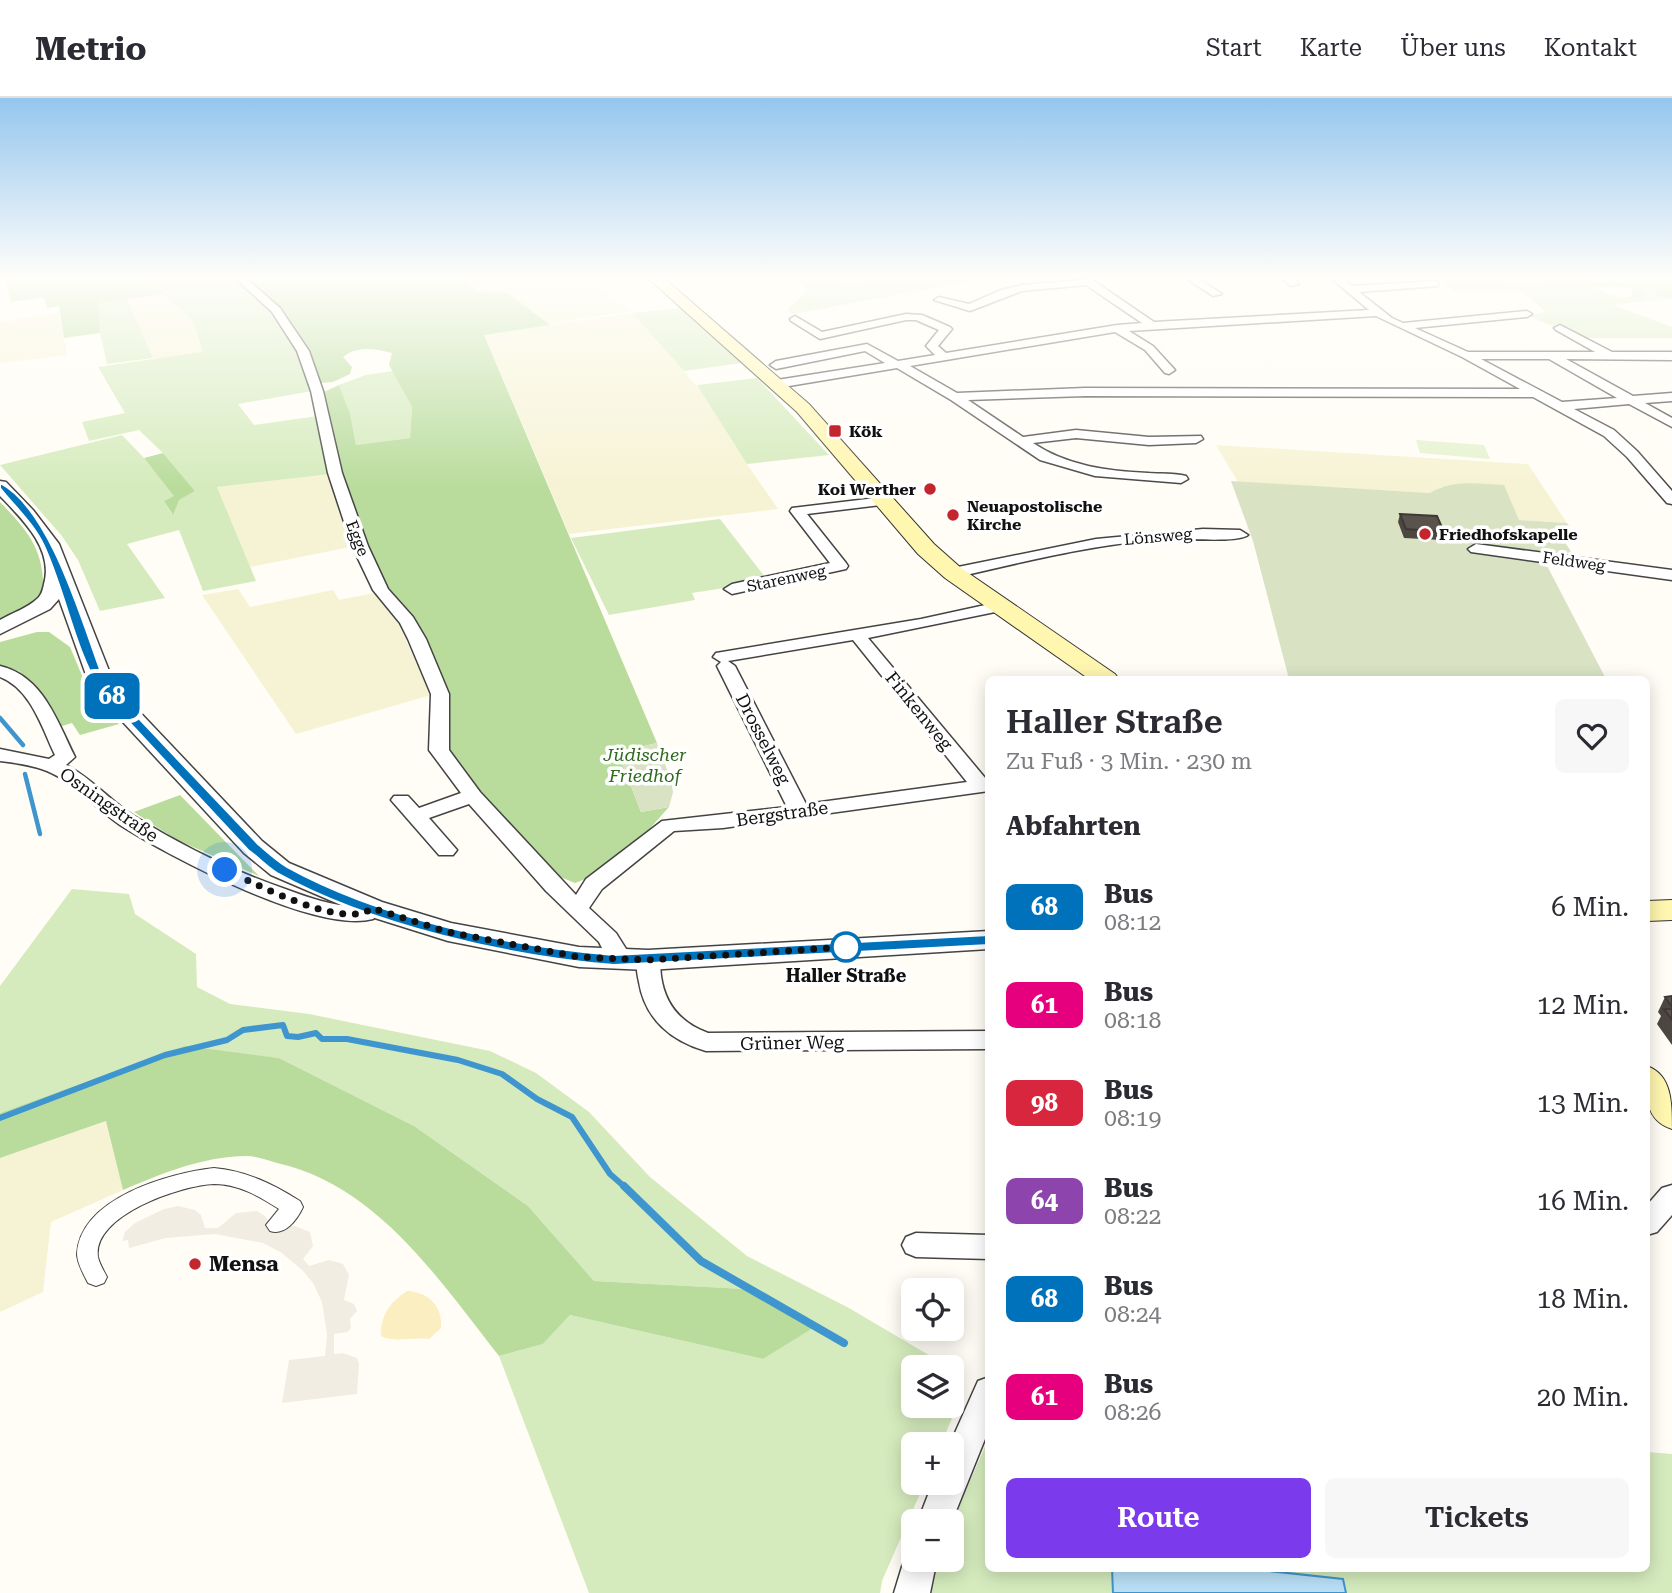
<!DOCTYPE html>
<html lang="de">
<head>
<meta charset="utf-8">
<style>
  body { margin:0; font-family:"Roboto Serif",serif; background:#f7f7f7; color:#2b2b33; height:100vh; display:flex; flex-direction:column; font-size:26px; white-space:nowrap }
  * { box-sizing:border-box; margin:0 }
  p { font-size:23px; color:#7c7c81 }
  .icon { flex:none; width:38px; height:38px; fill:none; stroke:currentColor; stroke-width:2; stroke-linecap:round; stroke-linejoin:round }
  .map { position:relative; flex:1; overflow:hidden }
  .details { position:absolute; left:985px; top:578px; width:665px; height:896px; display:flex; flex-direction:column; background:#fff; border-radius:10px; box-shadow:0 4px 18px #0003 }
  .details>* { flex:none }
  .badge { padding:0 14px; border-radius:10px; font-size:24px; line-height:46px }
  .buttons { position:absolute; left:901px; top:1180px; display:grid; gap:14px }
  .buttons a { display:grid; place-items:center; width:63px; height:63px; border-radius:10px; background:#fff; box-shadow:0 4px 18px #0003; font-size:35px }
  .you { position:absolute; width:35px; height:35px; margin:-18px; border:5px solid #fff; border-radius:50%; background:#1a73e8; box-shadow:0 0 0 10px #1a73e833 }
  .map>.badge { position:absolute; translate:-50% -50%; box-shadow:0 0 0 4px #fff }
  h2 { padding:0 21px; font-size:26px; line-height:63px }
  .round { display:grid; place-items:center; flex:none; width:74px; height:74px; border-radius:10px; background:#f7f7f7 }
  .summary { display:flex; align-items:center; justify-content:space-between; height:119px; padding:0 21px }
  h1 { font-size:33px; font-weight:600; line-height:52px }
  .action { display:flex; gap:14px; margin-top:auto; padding:14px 21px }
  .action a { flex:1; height:80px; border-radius:10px; background:#7c3aed; color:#fff; font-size:28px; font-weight:600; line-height:80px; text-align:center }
  .action a+a { background:#f7f7f7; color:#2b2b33 }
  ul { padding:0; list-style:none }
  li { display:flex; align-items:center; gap:21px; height:98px; padding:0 21px }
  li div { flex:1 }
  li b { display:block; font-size:26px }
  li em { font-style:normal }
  li .badge { min-width:77px; font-weight:700; text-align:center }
  header { display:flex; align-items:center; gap:42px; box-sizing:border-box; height:98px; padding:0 35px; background:#fff; border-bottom:2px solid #e1e1e2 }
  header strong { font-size:33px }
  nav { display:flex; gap:38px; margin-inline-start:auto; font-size:24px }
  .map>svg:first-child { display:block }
</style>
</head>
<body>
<header>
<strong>Metrio</strong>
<nav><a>Start</a><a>Karte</a><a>Über uns</a><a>Kontakt</a></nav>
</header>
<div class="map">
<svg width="1672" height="1495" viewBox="0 0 1672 1495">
  <rect width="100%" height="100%" fill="#fffdf5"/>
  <!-- farmland -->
  <g fill="#f6f3d4">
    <path d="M 465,181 L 588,181 L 631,213 L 548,226 L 508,195 L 477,193 Z"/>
    <path d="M 1470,181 L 1635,181 L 1527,187 Z"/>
    <path d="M 164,196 L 193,223 L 204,254 L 154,262 L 127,201 Z"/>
    <path d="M 59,215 L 67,257 L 0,265 L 0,224 Z"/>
    <path d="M 632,215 L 702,294 L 747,366 L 778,411 L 569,436 L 484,236 Z"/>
    <path d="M 1216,347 L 1528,366 L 1567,425 L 1519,422 L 1440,389 L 1431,395 L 1238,384 Z"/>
    <path d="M 331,376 L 355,448 L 250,469 L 217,389 Z"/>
    <path d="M 238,491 L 250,509 L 333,492 L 339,502 L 374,495 L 399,527 L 431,597 L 296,636 L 202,497 Z"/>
    <path d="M 107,1023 L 123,1092 L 51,1124 L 43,1194 L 0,1214 L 0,1060 Z"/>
  </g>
  <!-- green -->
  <g fill="#d5ebbd">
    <path d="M 148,181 L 238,181 C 279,220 294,239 312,293 L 238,306 L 254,327 L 318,318 L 331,376 L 217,389 L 256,483 L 203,493 L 179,432 L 127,446 L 165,500 L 100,513 L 78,462 L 62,438 L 0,367 L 122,337 L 144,360 L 175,398 L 164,403 L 172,416 L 178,402 L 195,393 L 163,355 L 139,332 L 89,343 L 82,324 L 125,315 L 98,269 L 203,254 L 193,223 Z"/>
    <path d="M 798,181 L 835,181 L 842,188 L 884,181 L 976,182 L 793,216 L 787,212 L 807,193 Z"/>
    <path d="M 1440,181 L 1527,189 L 1601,187 L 1597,189 L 1607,196 L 1626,200 L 1640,192 L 1650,190 L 1665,201 L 1613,207 L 1672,229 L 1672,240 L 1584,240 L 1562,229 L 1555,229 L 1529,218 L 1546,214 L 1522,194 L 1456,194 Z"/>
    <path d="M 127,201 L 153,260 L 107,266 L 100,235 L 97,205 Z"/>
    <path d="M 680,210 L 742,265 L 684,273 L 632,215 Z"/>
    <path d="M 393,273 L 412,309 L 410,340 L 356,347 L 350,315 L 339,287 L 366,277 Z"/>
    <path d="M 757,280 L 829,357 L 747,366 L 697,287 Z"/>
    <path d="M 720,421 L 768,483 L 692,495 L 695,502 L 609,517 L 571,440 Z"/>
    <path d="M 72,791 L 129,796 L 135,816 L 196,856 L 197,889 L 230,906 L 309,916 L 490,953 L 536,975 L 589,1014 L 650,1079 L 747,1158 L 849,1210 L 949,1269 L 914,1269 L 914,1307 L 952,1307 L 952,1271 L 959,1304 L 941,1346 L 914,1346 L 914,1384 L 925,1384 L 882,1483 L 880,1495 L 589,1495 L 499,1258 L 543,1246 L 570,1217 L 763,1261 L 812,1230 L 745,1191 L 594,1183 L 528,1108 L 414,1028 L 279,960 L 185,949 L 0,1015 L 0,888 Z"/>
    <path d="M 989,1340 L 989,1470 L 1647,1470 L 1647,1354 L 1672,1356 L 1672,1495 L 930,1495 L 936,1461 L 952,1461 L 952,1423 Z"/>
  </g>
  <!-- forest -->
  <g fill="#b9dc9c">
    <path d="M 5,181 L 148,181 L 164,196 L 98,205 L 100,235 L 64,240 L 59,208 L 47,210 L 44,199 L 11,204 Z"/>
    <path d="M 247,181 L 465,181 L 477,193 L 508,195 L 550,227 L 484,237 L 657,645 L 618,654 L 641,714 L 669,709 C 641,740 616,772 575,785 L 553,776 L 481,696 L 448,652 L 446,596 L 365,446 L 341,375 L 324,294 L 339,287 L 350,315 L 356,347 L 410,340 L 412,309 L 389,267 L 392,255 C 375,251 358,247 343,259 L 352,269 L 350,276 L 333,284 L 319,285 L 280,212 Z"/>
    <path d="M 1458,181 L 1527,187 L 1672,181 L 1672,200 L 1665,201 L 1649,190 L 1641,192 L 1646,195 L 1640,200 L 1626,201 L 1633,199 L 1632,191 L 1620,189 L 1527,189 Z"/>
    <path d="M 163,355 L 195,393 L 179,402 L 173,417 L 164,403 L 174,398 L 144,360 Z"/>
    <path d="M 0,404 C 31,436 45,454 43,499 L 27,510 L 0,523 Z"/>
    <path d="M 37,534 L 49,534 L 70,549 L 83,580 L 100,606 L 119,626 L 80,637 L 72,625 L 59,629 L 46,606 L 19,573 L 0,568 L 0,544 Z"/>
    <path d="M 180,697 L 259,778 L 175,741 L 134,714 Z"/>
    <path d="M 185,948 L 279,960 L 414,1028 L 528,1108 L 594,1183 L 745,1191 L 813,1230 L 763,1261 L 570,1217 L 543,1246 L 499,1258 C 439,1182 377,1087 277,1065 C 267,1062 256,1058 246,1058 C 201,1059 163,1075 123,1092 L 106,1023 L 0,1060 L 0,1015 Z"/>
  </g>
  <!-- sand -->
  <path fill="#fbeec1" d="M 407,1193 C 428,1194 443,1208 441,1230 L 429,1241 C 414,1239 393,1245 381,1238 C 380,1218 391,1203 407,1193 Z"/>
  <!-- cemetery -->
  <g fill="#d9e3c4">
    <path d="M 1231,383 L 1430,395 C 1452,381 1479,386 1504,387 L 1519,422 L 1567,425 L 1575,437 L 1560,437 L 1576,461 L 1543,460 L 1606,581 L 1289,581 L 1253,443 Z"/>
    <path d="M 657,645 L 671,682 L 673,694 L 669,709 L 641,714 L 618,654 Z"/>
  </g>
  <!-- pitch -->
  <path fill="#e6f2cf" d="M 1416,342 L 1484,347 L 1490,361 L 1420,355 Z"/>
  <!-- plaza -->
  <path fill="#f1ede2" d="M 178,1108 L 195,1112 L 201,1117 L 205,1130 L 218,1130 L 236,1115 L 257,1113 L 265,1118 L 270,1124 L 284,1129 L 295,1128 L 310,1134 L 313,1148 L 303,1161 L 309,1168 L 329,1162 L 343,1166 L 349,1177 L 344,1202 L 354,1206 L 357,1213 L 350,1221 L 351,1230 L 348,1234 L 334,1236 L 334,1256 L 343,1255 L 357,1260 L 359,1266 L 357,1296 L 282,1305 L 289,1262 L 325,1258 L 327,1237 L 322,1204 L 313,1185 L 303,1173 L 282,1155 L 263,1145 L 215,1136 L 166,1140 L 129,1150 L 128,1142 L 122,1143 L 125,1134 L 135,1125 L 164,1111 Z"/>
  <!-- water -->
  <path fill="#b9e0f7" stroke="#3f96cf" stroke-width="2" d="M 1112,1470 L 1241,1470 L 1343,1481 L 1346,1495 L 1113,1495 Z"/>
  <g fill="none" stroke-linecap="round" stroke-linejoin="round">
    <!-- stream-far2 -->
    <g stroke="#3f96cf" stroke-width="4.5">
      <path d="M 0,620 L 23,647"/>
      <path d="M 25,676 L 40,736"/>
    </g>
    <!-- stream-far1 -->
    <path stroke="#3f96cf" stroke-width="6" d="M 0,1020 L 165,957 L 227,942 L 243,932 L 283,927 L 287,938 L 298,939 L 316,935 L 322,941 L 347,941 L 458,962 L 502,976 L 537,1001 L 572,1019 L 610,1076 L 626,1090"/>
    <!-- stream -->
    <path stroke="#3f96cf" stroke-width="8" d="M 624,1088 L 701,1163 L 844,1245"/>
    <defs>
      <path id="pedestrian" d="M 214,1070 C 247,1073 273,1086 300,1103 L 303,1109 C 297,1122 285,1138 270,1133 L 266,1127 L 279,1111 C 259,1098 238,1086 214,1086 C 182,1087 92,1117 98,1159 C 99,1165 104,1173 107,1179 L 104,1185 L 96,1188 L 88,1185 C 84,1177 77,1165 77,1156 C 80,1100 169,1075 214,1070 Z"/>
      <g id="minor">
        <path d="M 236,181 L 247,181 L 280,210 L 309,253 L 323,293 L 342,375 L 368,448 L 388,491 L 413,519 L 426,541 L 449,596 L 449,652 L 480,694 L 576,797 L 586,781 L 662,723 L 787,709 L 717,568 L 721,564 L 713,559 L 716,555 L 921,521 L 999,504 L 1005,506 L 1007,509 L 1005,512 L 868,540 L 986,681 L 989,681 L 989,693 L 723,730 L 674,733 L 602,791 L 589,810 L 616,835 L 628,854 L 622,867 L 614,870 L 606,867 L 602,862 L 604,854 L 599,844 L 546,793 L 469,706 L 429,720 L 457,752 L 453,757 L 439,757 L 391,702 L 394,698 L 408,698 L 419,710 L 461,695 L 429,652 L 431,596 L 408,541 L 400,525 L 373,492 L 352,448 L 328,375 L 311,293 L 297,253 L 272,214 ZM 853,542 L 967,684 L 806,706 L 735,568 L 728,563 Z"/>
        <path d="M 1091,181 L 1154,224 L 1369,212 L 1332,181 L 1343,181 L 1352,188 L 1434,183 L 1438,184 L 1438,188 L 1359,194 L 1392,220 L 1403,225 L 1527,213 L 1532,216 L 1527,219 L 1415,230 L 1468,254 L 1595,254 L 1556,232 L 1554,230 L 1560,227 L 1612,254 L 1672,254 L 1672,262 L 1566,261 L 1633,298 L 1672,295 L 1672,303 L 1645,305 L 1672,320 L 1672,329 L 1629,306 L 1574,311 L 1614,332 L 1637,353 L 1672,393 L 1672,406 L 1667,405 L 1627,359 L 1604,338 L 1533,299 L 1085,298 L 968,302 L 1023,339 L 1076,332 L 1149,339 L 1201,338 L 1203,341 L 1196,345 L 1149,347 L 1076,340 L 1033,345 C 1067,368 1108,373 1148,375 C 1160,376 1174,375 1186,378 L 1188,381 L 1181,385 L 1095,378 L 1040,362 L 951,302 L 897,270 L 777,290 L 771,286 L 777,282 L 885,265 L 865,253 L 776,271 L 770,267 L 776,263 L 867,246 L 898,263 L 935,257 L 926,248 L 939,232 L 916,222 L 906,222 L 820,241 L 791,223 L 790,221 L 795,218 L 822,234 L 906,216 L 922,217 L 950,229 L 952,231 L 938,248 L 946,255 L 1117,227 L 1142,225 L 1086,187 L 1022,193 L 970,213 L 934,202 L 939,199 L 969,206 L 1001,192 L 1022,187 ZM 1376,218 L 1462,259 L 1520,291 L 1085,290 L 957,295 L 910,268 L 1115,234 L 1145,252 L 1165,275 L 1169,276 L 1175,272 L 1153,248 L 1129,233 ZM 1481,261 L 1549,261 L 1617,300 L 1562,304 Z"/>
        <path d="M 1187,181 L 1199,181 L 1222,196 L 1213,198 Z"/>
        <path d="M 1283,181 L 1294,181 L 1299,186 L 1290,188 Z"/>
        <path d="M 884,399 L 889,400 L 891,403 L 889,406 L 807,416 L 846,465 L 848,468 L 846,471 L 732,496 L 724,491 L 732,486 L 830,465 L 790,413 L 792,410 Z"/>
        <path d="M 1203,431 L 1240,432 L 1248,437 C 1239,445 1185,440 1169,441 C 1096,445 1024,464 953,480 L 945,475 L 953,470 L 1096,441 Z"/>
        <path d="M 1476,446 L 1672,472 L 1672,482 L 1471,454 L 1468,451 Z"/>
        <path d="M 0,568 C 43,578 57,623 75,659 L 66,667 C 92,680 110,703 134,718 C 182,748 235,774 288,792 C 310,800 332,808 355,808 C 365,809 369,802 380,805 L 383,810 L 373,821 C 316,836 170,759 120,727 C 95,710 76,685 47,673 C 32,667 16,665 0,663 L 0,651 L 49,661 L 55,657 C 42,630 31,591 0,579 Z"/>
        <path d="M 648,854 L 656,857 C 661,864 660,870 661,878 C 665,907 681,925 708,935 L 989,933 L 989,951 L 706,953 C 671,943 645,921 639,884 C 637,875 635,865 640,857 Z"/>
        <path d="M 1672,1087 L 1672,1117 L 1657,1134 L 1647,1137 L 1647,1107 L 1662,1090 Z"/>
        <path d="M 916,1135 L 989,1137 L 989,1161 L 916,1159 L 906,1155 L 902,1147 L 906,1139 Z"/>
        <path d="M 989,1279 L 989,1331 L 952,1423 L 918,1423 L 933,1384 L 952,1384 L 950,1346 L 978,1283 Z"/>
        <path d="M 914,1447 L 914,1461 L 937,1461 L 930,1495 L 894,1495 L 908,1449 Z"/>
      </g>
      <path id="tertiary" d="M 0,383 L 6,384 L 33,412 L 59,446 L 115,588 L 262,743 L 289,765 L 382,804 L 451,825 L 579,849 L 648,852 L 989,833 L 989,851 L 648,872 L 579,869 L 448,843 L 362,816 L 271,777 L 244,755 L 97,596 L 85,574 L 59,501 L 50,511 L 0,536 L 0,522 C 12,515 28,510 38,500 C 42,496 43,491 44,486 C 54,451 22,421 0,398 Z"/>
      <g id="secondary">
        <path d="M 649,181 L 665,181 L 809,306 L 934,446 L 961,470 L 1115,576 L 1119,581 L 1089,581 L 945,480 L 918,456 L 797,314 Z"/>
        <path d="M 1672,802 L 1672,822 L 1647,823 L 1647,803 Z"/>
        <path d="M 1647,968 C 1672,977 1672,1005 1672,1031 C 1643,1022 1646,994 1647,968 Z"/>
      </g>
    </defs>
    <!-- pedestrian casing -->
    <use href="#pedestrian" stroke="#444" stroke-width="2"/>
    <!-- minor casing -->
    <use href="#minor" stroke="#444" stroke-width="3"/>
    <!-- tertiary casing -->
    <use href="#tertiary" stroke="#444" stroke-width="3"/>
    <!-- secondary casing -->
    <use href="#secondary" stroke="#333" stroke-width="2"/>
    <!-- pedestrian -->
    <use href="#pedestrian" fill="#fff" fill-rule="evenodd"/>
    <!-- minor -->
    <use href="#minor" fill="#fff" fill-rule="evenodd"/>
    <!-- tertiary -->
    <use href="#tertiary" fill="#fff" fill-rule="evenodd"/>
    <!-- secondary -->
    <use href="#secondary" fill="#fff6b0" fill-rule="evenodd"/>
  </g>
  <!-- wall -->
  <g fill="#4d4742">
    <path d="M 1400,416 L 1444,434 L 1441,442 L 1404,440 L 1398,424 Z"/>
    <path d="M 1672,898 L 1672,947 L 1657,926 L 1661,918 L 1658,914 L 1665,899 Z"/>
  </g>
  <!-- building -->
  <g fill="#5a524d" stroke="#3f3936" stroke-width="2">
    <path d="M 1400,416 L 1437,418 L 1444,434 L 1406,431 Z"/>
    <path d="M 1672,898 L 1672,909 L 1665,899 Z"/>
    <path d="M 1664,911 L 1672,911 L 1672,922 Z"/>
  </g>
  <!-- sky -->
  <linearGradient id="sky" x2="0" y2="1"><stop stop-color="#95c6ee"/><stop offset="0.46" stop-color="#fffefa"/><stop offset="1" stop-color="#fffefa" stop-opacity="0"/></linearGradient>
  <rect width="1672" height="390" fill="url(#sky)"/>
  <!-- line -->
  <path fill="#0072bc" stroke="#fff" stroke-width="2" d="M 0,385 C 50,410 82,523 101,574 L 110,590 L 258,746 C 267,754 277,763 287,769 C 379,820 511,849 614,857 L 989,837 L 996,842 L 989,847 L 614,867 C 510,859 368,826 277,775 C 267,769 258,759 248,752 L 101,594 C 74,550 66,496 44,448 C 34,426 14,408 0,390 Z"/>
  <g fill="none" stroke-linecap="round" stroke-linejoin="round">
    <!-- walk -->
    <path stroke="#111" stroke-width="7" stroke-dasharray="0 12.6" d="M 225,772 C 255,785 344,833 372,810 L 448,834 L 579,859 L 648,862 L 846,849"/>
  </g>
  <!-- markers -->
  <g fill="#c4262e" stroke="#fff" stroke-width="2.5">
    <rect x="828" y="326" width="14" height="14" rx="3.5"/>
    <circle cx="930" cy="391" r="7"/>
    <circle cx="953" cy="417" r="7"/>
    <circle cx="1425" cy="436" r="7"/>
    <circle cx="195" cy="1166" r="7"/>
  </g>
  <circle fill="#fff" stroke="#0072bc" stroke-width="3.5" cx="846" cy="849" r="14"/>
  <g text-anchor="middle" stroke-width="7" stroke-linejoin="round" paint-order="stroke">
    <!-- far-poi labels -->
    <g font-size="16" font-weight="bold" fill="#111" stroke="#fff" text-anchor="start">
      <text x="849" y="339">Kök</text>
      <text x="916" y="397" text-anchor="end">Koi Werther</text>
      <text x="967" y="414">Neuapostolische<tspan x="967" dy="18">Kirche</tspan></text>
      <text x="1439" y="442">Friedhofskapelle</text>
    </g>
    <!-- far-street labels -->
    <g font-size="16" fill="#111" stroke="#fff">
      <text transform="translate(1158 438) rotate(-5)" y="6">Lönsweg</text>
      <text transform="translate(358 440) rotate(69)" y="6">Egge</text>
      <text transform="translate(1574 463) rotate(8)" y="6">Feldweg</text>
      <text transform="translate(786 480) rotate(-12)" y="6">Starenweg</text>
    </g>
    <!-- street labels -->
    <g font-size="18" fill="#111" stroke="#fff">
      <text transform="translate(919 613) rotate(51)" y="6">Finkenweg</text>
      <text transform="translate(763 641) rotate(63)" y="6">Drosselweg</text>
      <text transform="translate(109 707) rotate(35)" y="6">Osningstraße</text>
      <text transform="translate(782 716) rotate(-8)" y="6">Bergstraße</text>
      <text transform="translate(792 945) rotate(-1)" y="6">Grüner Weg</text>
    </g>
    <!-- park labels -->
    <g font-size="18" font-style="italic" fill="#2f6b1f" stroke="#fff">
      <text x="645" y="663">Jüdischer<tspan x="645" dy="21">Friedhof</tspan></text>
    </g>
    <!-- stop labels -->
    <g font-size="18" font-weight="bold" fill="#111" stroke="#fff">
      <text x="846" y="884">Haller Straße</text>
    </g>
    <!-- near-poi labels -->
    <g font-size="21" font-weight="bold" fill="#111" stroke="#fff" text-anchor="start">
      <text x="209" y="1173">Mensa</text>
    </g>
  </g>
</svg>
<div class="buttons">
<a><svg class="icon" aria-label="locate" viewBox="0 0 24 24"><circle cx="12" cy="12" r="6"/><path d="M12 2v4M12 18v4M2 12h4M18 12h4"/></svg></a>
<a><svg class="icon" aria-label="layers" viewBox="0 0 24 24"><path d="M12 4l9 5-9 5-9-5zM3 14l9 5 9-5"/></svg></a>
<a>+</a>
<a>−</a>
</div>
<div class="you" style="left:225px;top:772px"></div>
<b class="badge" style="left:112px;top:598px;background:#0072bc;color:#fff">68</b>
<section class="details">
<div class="summary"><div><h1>Haller Straße</h1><p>Zu Fuß · 3 Min. · 230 m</p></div><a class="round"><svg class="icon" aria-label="heart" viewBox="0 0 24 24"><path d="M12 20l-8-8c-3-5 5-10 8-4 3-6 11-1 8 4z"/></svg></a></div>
<h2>Abfahrten</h2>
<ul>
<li><span class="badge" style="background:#0072bc;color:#fff">68</span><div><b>Bus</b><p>08:12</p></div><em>6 Min.</em></li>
<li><span class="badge" style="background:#e6007e;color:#fff">61</span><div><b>Bus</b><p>08:18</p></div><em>12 Min.</em></li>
<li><span class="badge" style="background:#d7263d;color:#fff">98</span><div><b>Bus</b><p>08:19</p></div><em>13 Min.</em></li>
<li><span class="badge" style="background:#8e44ad;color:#fff">64</span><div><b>Bus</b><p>08:22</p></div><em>16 Min.</em></li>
<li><span class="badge" style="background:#0072bc;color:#fff">68</span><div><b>Bus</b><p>08:24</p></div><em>18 Min.</em></li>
<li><span class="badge" style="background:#e6007e;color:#fff">61</span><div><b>Bus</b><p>08:26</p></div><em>20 Min.</em></li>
</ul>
<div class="action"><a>Route</a><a>Tickets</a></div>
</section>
</div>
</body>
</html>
